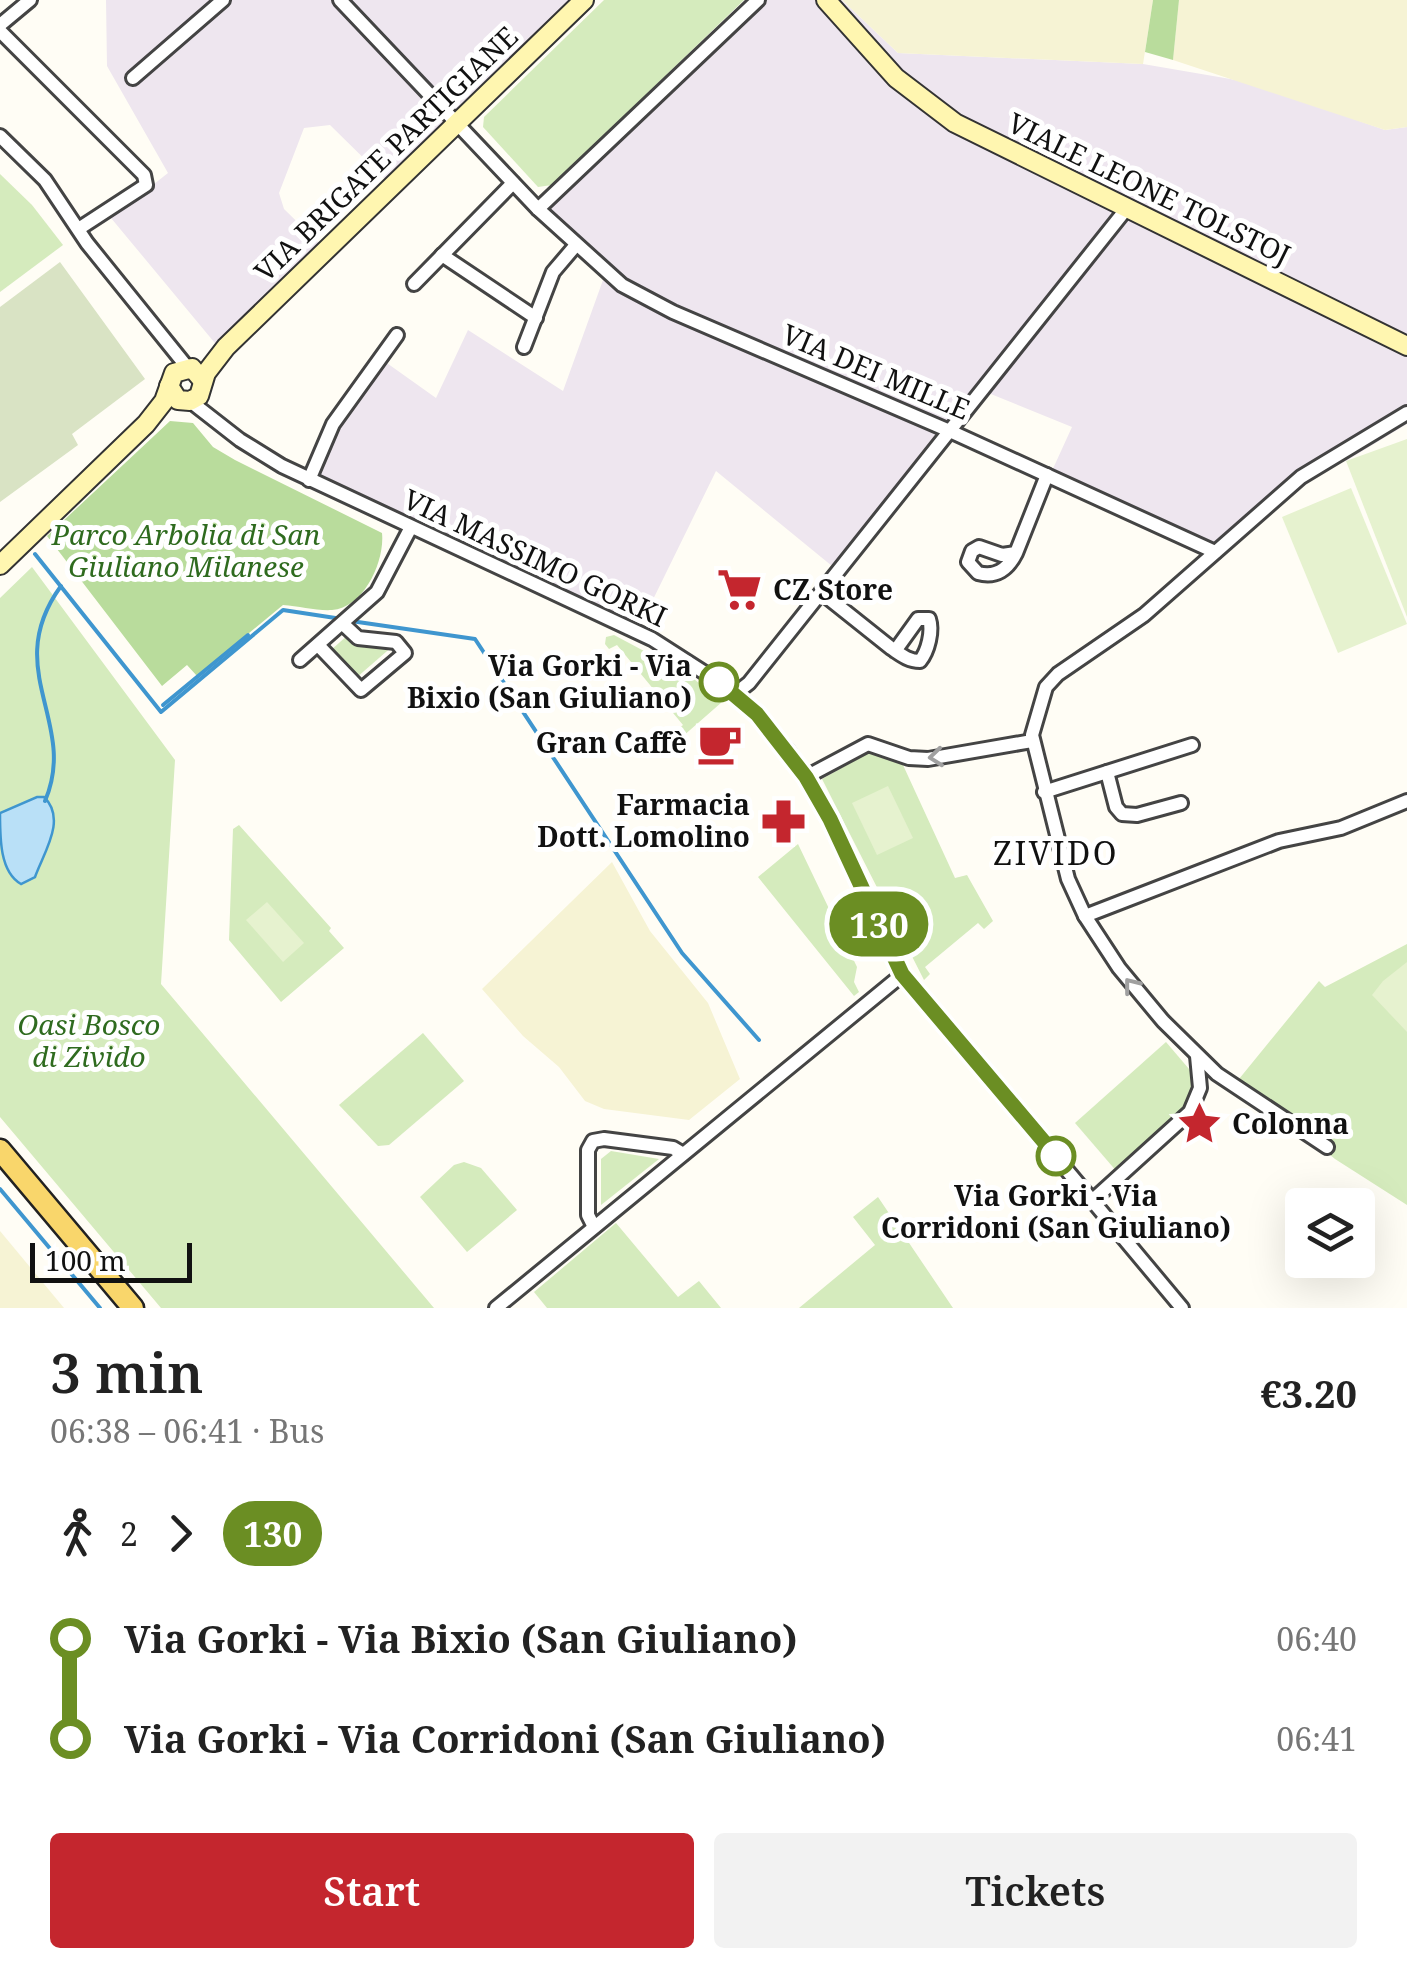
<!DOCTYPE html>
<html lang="en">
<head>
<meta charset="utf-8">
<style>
  body { margin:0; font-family:"Noto Serif",serif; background:#f2f2f2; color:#222; height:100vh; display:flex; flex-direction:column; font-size:38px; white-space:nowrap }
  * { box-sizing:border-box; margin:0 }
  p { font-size:32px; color:#767676 }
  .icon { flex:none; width:55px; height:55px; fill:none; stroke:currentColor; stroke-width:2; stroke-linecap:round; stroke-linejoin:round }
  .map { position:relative; height:1308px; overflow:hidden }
  .side { display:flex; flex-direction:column; background:#fff; flex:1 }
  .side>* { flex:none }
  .badge { padding:0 20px; border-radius:32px; font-size:35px; line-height:65px }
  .buttons { position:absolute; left:1285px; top:1188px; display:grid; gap:20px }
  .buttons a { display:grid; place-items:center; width:90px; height:90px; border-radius:10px; background:#fff; box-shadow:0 10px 40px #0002; font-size:50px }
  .scale { position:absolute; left:30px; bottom:25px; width:162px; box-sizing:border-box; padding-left:10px; border:5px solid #111; border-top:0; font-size:28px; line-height:35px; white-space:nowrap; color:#111; -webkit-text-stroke:8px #fff; paint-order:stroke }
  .map>.badge { position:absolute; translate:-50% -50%; box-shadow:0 0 0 5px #fff }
  .legs { display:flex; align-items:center; gap:15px; height:110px; padding:0 50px; font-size:32px }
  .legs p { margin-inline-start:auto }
  .overview { display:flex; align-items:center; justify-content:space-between; height:170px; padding:0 50px }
  h1 { font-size:55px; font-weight:600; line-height:75px }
  .action { display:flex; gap:20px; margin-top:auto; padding:20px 50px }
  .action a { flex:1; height:115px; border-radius:10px; background:#c4262e; color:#fff; font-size:40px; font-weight:600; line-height:115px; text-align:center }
  .action a+a { background:#f2f2f2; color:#222 }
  ul { padding:0 50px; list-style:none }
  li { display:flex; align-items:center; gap:35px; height:100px; font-size:38px }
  li i { display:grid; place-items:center; width:15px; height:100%; margin:0 12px; background:currentColor }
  li i::after { content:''; width:25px; height:25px; margin:-12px; border:8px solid; border-radius:50%; background:#fff }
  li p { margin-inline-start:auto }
  li:first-child i { background:linear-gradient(#0000 50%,currentColor 0) }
  li:last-child i { background:linear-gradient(currentColor 50%,#0000 0) }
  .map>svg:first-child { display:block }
</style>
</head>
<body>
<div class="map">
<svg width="1407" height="1308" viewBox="0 0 1407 1308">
  <rect width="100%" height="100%" fill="#fffdf5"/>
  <!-- industrial -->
  <g fill="#eee6ef">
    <path d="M 106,0 L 569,0 L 574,5 L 388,182 L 330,125 L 304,128 L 279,193 L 284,209 L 323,247 L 219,348 L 111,218 L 168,173 L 107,66 Z"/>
    <path d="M 766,0 L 842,0 L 898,53 L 1143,64 L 1248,82 L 1385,130 L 1407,127 L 1407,424 L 1346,461 L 1342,454 L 1310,471 L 1219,552 L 1051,473 L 1072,427 L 976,388 L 832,566 L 716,471 L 640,626 L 316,477 L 336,427 L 384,361 L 436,398 L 468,330 L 563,391 L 607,269 L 545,209 Z"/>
  </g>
  <!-- farmland -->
  <g fill="#f6f3d4">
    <path d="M 842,0 L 1153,0 L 1143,64 L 898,53 Z"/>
    <path d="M 1179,0 L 1407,0 L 1407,127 L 1385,130 L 1173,60 Z"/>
    <path d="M 612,862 L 650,931 L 708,1003 L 740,1079 L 689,1120 L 604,1109 L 585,1101 L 559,1067 L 523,1036 L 482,989 Z"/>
    <path d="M 0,1231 L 64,1308 L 0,1308 Z"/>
  </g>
  <!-- green -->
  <g fill="#d5ebbd">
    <path d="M 604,0 L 744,0 L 552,185 L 538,187 L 483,127 L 484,117 Z"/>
    <path d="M 0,174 L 32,205 L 63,245 L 0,292 Z"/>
    <path d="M 32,567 L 175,760 L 161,984 L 434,1308 L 161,1308 L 0,1117 L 0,598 Z"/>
    <path d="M 348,635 L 394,645 L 356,678 L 331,650 Z"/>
    <path d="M 614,635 L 689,675 L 722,702 L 682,737 L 677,730 L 683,725 L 617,645 L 609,649 L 605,644 L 606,637 Z"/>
    <path d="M 870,752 L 903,765 L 955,878 L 967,875 L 993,921 L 984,929 L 978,923 L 925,967 L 930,974 L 924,980 L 822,779 Z"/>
    <path d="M 239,825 L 331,928 L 329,931 L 344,948 L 281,1002 L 229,940 L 233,829 Z"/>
    <path d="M 798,844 L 857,967 L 854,982 L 859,992 L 854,996 L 758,877 Z"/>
    <path d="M 1407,944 L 1407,1205 L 1335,1159 L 1239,1079 L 1319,981 L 1325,987 Z"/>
    <path d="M 423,1033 L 464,1081 L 389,1145 L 378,1146 L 339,1105 Z"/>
    <path d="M 1166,1042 L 1195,1076 L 1194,1097 L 1178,1116 L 1118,1173 L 1075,1123 Z"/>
    <path d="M 611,1151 L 659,1159 L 601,1205 L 601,1159 Z"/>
    <path d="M 464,1162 L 481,1168 L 517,1210 L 467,1252 L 420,1197 L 454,1165 Z"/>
    <path d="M 878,1197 L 953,1308 L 799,1308 L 875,1245 L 853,1217 Z"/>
    <path d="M 616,1223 L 678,1297 L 699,1281 L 721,1308 L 547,1308 L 534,1292 Z"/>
  </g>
  <!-- forest -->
  <g fill="#b9dc9c">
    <path d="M 1153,0 L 1179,0 L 1173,60 L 1145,52 Z"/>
    <path d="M 170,421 L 193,423 L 213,447 L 235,460 L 382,533 C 385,561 364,608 332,610 C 317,611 299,606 283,605 L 197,676 L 187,665 L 162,686 L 47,536 Z"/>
  </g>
  <!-- cemetery -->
  <path fill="#d9e3c4" d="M 60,262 L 145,379 L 72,434 L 78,445 L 0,502 L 0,307 Z"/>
  <!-- pitch -->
  <g fill="#e6f2cf">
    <path d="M 1407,439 L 1407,617 L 1346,461 Z"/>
    <path d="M 1351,488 L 1407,624 L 1338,653 L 1282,517 Z"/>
    <path d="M 888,786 L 913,838 L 877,855 L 852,803 Z"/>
    <path d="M 267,902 L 304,943 L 283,962 L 246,920 Z"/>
    <path d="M 1407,962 L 1407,1032 L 1372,995 L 1383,981 Z"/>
  </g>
  <!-- water -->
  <path fill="#b9e0f7" stroke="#3f96cf" stroke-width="2.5" d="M 37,797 L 44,797 C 67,819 44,852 35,877 L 21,884 C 0,872 0,839 0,813 Z"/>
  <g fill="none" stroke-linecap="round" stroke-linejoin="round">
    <!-- stream -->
    <g stroke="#3f96cf" stroke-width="4">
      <path d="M 35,554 L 161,712 L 283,610 L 342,619"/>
      <path d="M 351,621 L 475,639 L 682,953 L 759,1040"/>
      <path d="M 163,705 L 248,635"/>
      <path d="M 45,801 C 79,722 0,670 61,586"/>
      <path d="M 0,1189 L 100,1308"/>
    </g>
    <defs>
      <g id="street">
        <path d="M 340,0 L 538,209 L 622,285 L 673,312 L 952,432 L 1215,552"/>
        <path d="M 0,25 L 30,0"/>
        <path d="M 0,31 L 144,175 L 146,185 L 80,228"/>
        <path d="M 133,78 L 223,0"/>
        <path d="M 0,136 L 45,180 L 87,243 L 187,367"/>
        <path d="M 538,209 L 758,0"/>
        <path d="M 442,255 L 536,318"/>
        <path d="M 414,284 L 513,183"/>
        <path d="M 524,347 L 553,272 L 576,245"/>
        <path d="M 190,401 L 240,440 L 282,466 L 652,639 L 719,682 L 757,715 L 788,751 L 818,796 L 903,974 L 1182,1308"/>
        <path d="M 309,480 L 333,424 L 397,335"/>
        <path d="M 1016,553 C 1008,569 996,578 978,573 L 968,562 L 972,551 L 979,547 L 1002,555 L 1016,553 L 1047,475"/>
        <path d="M 822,593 L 891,648 C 900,654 908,661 920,661 C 928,651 933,631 929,619 L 918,619 L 895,651"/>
        <path d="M 318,645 L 361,690 L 405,653 L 396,642 L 358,638 L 343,624"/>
        <path d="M 300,660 L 377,592 L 411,527"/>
        <path d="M 735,694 L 749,683 L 1127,208"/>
        <path d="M 1107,772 L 1116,807 L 1122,814 L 1137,815 L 1181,803"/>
        <path d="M 806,777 L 868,744 L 909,758 L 928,759 L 1032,741"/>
        <path d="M 1044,792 L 1192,745"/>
        <path d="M 1085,916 L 1279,841 L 1341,828 L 1407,801"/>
        <path d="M 1327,1147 L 1217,1074 L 1163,1021 L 1119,968 L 1085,916 L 1068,879 L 1032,735 L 1046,687 L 1058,674 L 1144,615 L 1301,477 L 1407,413"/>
        <path d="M 1093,1200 L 1190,1112 L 1200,1088 L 1197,1056"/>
        <path d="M 594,1227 L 588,1215 L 588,1150 L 593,1141 L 604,1139 L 673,1148 L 683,1154"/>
        <path d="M 496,1308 L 903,974"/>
      </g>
      <g id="secondary">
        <path d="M 826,0 L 896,78 L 955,123 L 1407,346"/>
        <path d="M 169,386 L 178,400 L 190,401 L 199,396 L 206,373 L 226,347 L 584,0"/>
        <path d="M 0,565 L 146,424 L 164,401 L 174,373 L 192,368 L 203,381"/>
      </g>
      <path id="primary" d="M 0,1150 L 133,1308"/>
    </defs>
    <!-- street casing -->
    <use href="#street" stroke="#444" stroke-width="18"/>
    <!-- secondary casing -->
    <use href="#secondary" stroke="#333" stroke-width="22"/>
    <!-- primary casing -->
    <use href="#primary" stroke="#222" stroke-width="25"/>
    <!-- street -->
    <use href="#street" stroke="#fff" stroke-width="12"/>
    <!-- secondary -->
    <use href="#secondary" stroke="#fff6b0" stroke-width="18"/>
    <!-- primary -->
    <use href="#primary" stroke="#f9d66b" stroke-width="20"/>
  </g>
  <!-- one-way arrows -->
  <defs><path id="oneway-chevron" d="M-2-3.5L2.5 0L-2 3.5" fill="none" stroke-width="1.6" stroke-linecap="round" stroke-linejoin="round" transform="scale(2.5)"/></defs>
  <g stroke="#a0a0a0">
    <use href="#oneway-chevron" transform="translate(936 757) rotate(174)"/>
    <use href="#oneway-chevron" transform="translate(1131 985) rotate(-128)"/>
  </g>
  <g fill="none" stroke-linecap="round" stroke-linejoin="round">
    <defs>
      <path id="line-1" d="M 719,682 L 757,714 L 806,777 L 830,819 L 902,974 L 1056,1156"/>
    </defs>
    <!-- line-1 casing -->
    <use href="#line-1" stroke="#fff" stroke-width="22"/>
    <!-- line-1 -->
    <use href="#line-1" stroke="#6b8e23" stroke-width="15"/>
  </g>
  <!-- icons -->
  <defs>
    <symbol id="supermarket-bare" viewBox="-9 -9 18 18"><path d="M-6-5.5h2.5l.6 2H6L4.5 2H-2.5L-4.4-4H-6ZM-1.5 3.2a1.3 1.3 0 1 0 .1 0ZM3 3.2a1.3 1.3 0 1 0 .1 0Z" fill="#c4262e" stroke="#fff" stroke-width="2.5" paint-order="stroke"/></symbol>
    <symbol id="cafe-bare" viewBox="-9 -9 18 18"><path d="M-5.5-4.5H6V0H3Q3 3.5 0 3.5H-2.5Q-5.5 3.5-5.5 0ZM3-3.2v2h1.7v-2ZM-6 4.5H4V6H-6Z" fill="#c4262e" stroke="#fff" stroke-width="2.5" paint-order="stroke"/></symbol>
    <symbol id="pharmacy-bare" viewBox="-9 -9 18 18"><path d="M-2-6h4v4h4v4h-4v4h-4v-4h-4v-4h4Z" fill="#c4262e" stroke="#fff" stroke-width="2.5" paint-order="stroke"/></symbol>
    <symbol id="sight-bare" viewBox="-9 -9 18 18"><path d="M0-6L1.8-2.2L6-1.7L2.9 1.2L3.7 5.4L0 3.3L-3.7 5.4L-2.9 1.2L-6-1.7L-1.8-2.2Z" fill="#c4262e" stroke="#fff" stroke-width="2.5" paint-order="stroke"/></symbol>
  </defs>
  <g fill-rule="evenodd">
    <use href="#supermarket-bare" x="708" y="558" width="63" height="63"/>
    <use href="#cafe-bare" x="688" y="712" width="63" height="63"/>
    <use href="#pharmacy-bare" x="752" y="790" width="63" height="63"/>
    <use href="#sight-bare" x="1168" y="1092" width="63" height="63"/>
  </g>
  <!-- markers -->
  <g fill="#fff" stroke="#6b8e23" stroke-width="5">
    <circle cx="719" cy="682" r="18"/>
    <circle cx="1056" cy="1156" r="18"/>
  </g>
  <g text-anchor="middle" stroke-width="10" stroke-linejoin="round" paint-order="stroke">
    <!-- street labels -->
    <g font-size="28" fill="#111" stroke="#fff">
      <text transform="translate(386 154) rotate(-44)" y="10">VIA BRIGATE PARTIGIANE</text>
      <text transform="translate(1149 189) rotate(26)" y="10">VIALE LEONE TOLSTOJ</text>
      <text transform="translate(876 372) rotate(23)" y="10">VIA DEI MILLE</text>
      <text transform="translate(535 558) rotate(25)" y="10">VIA MASSIMO GORKI</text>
    </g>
    <!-- park labels -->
    <g font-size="28" font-style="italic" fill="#2f6b1f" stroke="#fff">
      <text x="186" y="545">Parco Arbolia di San<tspan x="186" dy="32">Giuliano Milanese</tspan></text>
      <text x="89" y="1035">Oasi Bosco<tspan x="89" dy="32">di Zivido</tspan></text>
    </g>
    <!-- poi labels -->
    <g font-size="28" font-weight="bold" fill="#111" stroke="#fff" text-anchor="start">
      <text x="773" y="600">CZ Store</text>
      <text x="687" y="753" text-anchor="end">Gran Caffè</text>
      <text x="750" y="815" text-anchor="end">Farmacia<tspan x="750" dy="32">Dott. Lomolino</tspan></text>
      <text x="1232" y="1134">Colonna</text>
    </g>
    <!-- stop labels -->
    <g font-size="28" font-weight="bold" fill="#111" stroke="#fff" text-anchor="end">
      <text x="692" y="676">Via Gorki - Via<tspan x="692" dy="32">Bixio (San Giuliano)</tspan></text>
      <text x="1056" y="1206" text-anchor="middle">Via Gorki - Via<tspan x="1056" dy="32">Corridoni (San Giuliano)</tspan></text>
    </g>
    <!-- quarter labels -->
    <g font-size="32" letter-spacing="2.5" fill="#111" stroke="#fff">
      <text x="1056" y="865">ZIVIDO</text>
    </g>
  </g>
</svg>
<div class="buttons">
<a><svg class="icon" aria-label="layers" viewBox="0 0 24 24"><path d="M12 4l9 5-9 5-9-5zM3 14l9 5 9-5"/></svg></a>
</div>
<div class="scale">100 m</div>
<b class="badge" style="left:879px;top:924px;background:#6b8e23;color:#fff">130</b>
</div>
<section class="side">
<div class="overview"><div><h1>3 min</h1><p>06:38 – 06:41 · Bus</p></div><b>€3.20</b></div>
<div class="legs"><svg class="icon" aria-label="walk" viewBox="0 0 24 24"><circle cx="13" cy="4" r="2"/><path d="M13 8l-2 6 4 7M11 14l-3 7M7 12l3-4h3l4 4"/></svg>2<svg class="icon" aria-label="forward" viewBox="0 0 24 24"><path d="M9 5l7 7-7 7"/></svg><b class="badge" style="background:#6b8e23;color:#fff">130</b></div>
<ul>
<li><i style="color:#6b8e23"></i><b>Via Gorki - Via Bixio (San Giuliano)</b><p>06:40</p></li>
<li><i style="color:#6b8e23"></i><b>Via Gorki - Via Corridoni (San Giuliano)</b><p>06:41</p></li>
</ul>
<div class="action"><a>Start</a><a>Tickets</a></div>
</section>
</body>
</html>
